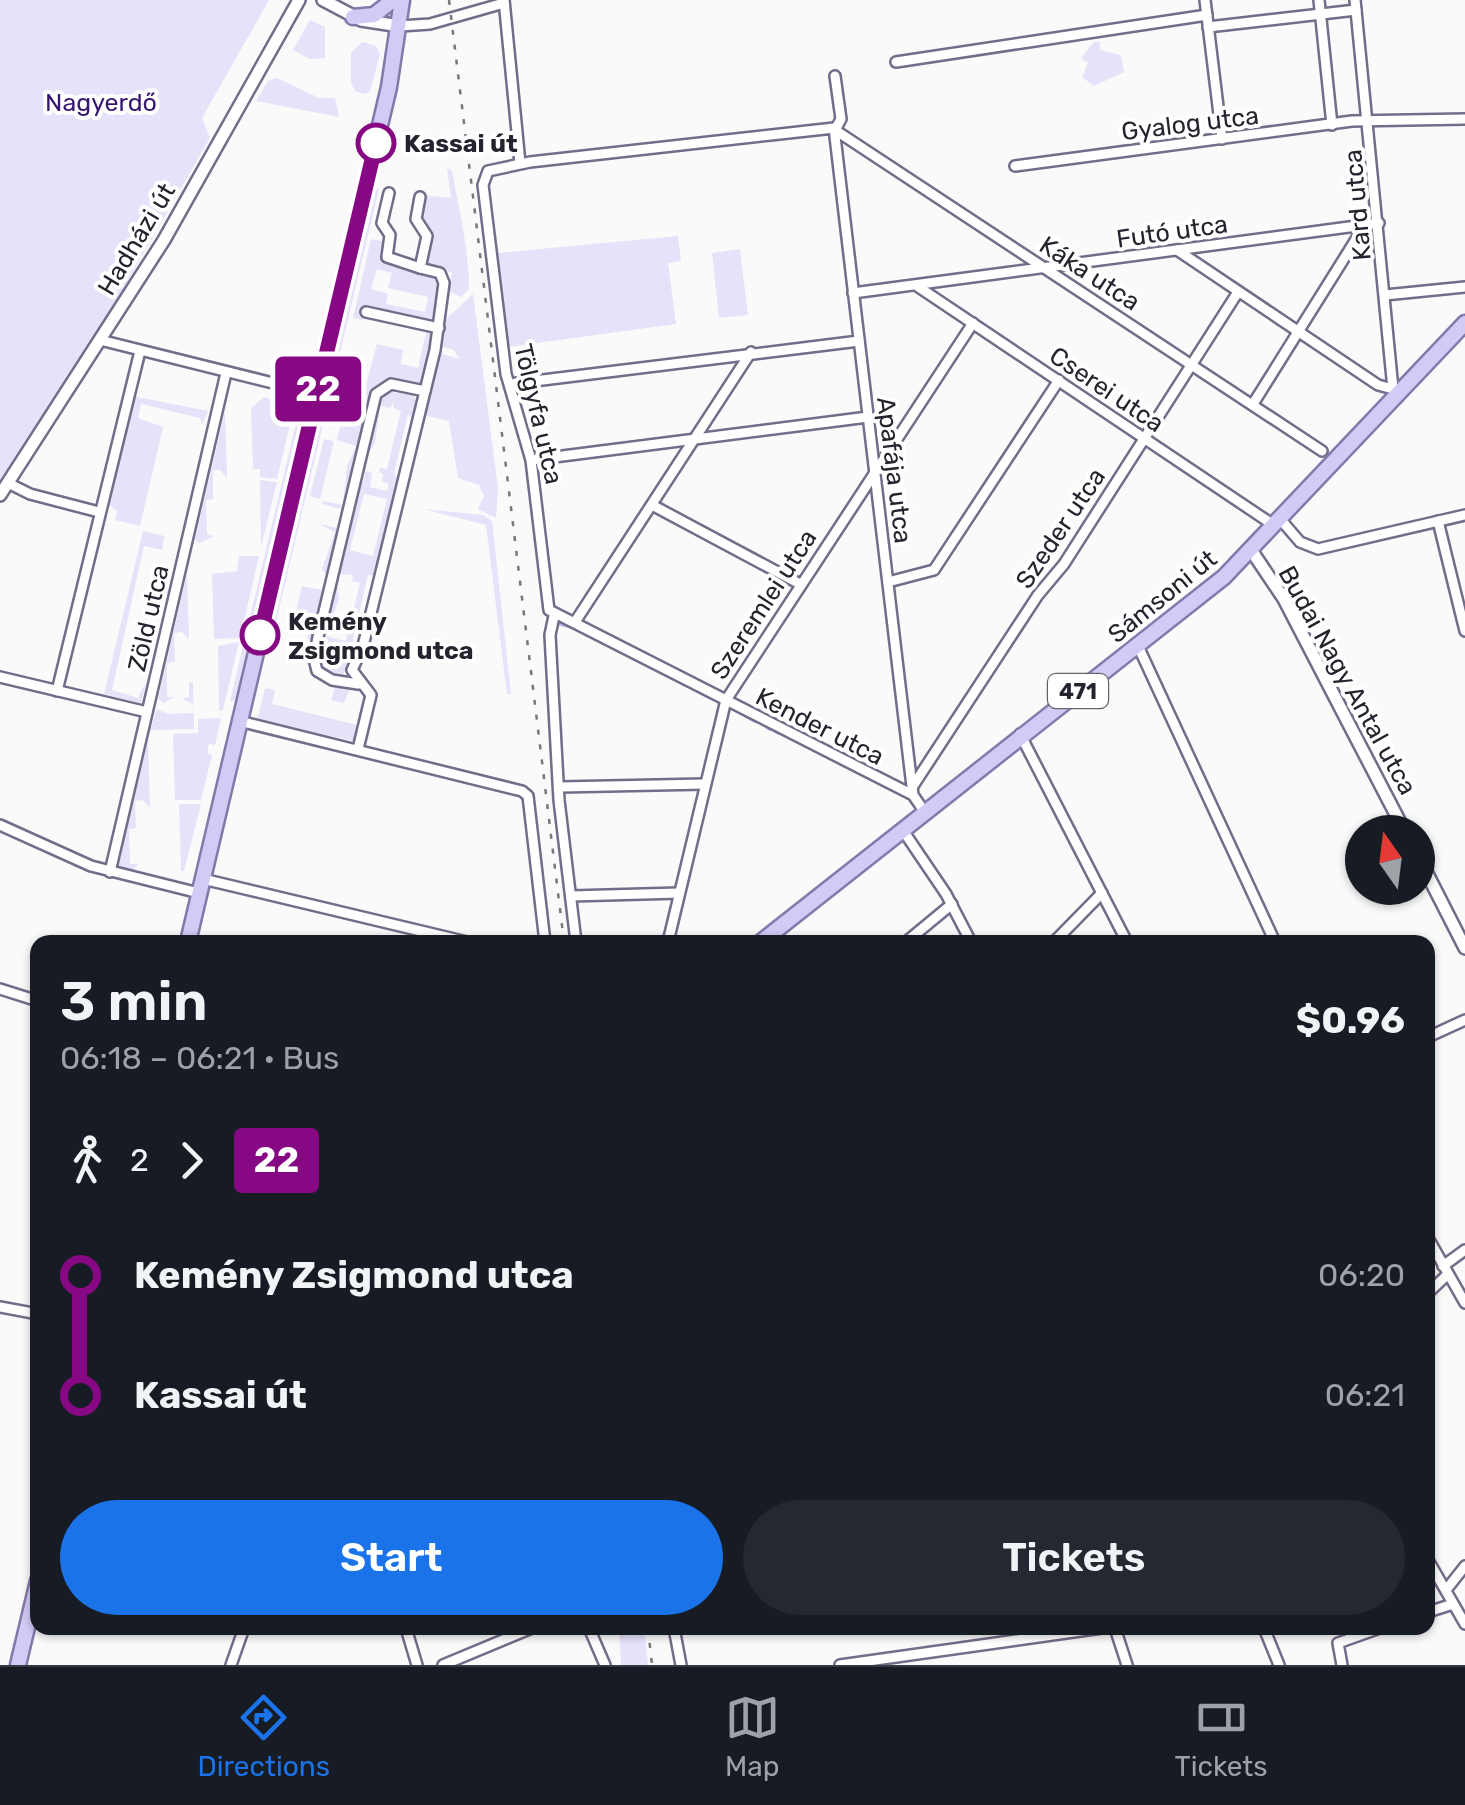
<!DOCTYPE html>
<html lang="en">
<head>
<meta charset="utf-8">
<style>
  body { margin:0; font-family:Rubik,sans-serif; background:#242831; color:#f1f3f6; height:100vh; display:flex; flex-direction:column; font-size:38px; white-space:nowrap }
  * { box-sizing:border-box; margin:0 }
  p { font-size:32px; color:#9ea1a6 }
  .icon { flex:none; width:55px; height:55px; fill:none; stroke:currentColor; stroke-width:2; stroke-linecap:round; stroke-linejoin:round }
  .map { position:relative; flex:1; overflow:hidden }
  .drawer { position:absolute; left:30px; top:935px; width:1405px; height:700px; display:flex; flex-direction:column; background:#171b24; border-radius:20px; box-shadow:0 2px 8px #0004 }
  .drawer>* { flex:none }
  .badge { padding:0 20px; border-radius:8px; font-size:35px; line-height:65px }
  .needle { width:65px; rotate:346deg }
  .buttons { position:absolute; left:1345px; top:815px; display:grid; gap:20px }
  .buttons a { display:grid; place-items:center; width:90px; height:90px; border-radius:50%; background:#171b24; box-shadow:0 2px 8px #0004; font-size:50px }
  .map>.badge { position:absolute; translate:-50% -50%; box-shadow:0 0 0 5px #fff }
  .legs { display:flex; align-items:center; gap:15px; height:110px; padding:0 30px; font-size:32px }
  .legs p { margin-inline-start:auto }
  .summary { display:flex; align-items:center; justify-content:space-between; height:170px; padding:0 30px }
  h1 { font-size:55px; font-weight:600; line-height:75px }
  .primary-button { display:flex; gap:20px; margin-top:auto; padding:20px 30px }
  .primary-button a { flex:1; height:115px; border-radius:60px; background:#1a73e8; color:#fff; font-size:40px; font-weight:600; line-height:115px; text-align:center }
  .primary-button a+a { background:#242831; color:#f1f3f6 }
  ul { padding:0 30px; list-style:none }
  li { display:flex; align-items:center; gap:35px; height:120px; font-size:38px }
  li i { display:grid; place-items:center; width:15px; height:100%; margin:0 12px; background:currentColor }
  li i::after { content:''; width:25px; height:25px; margin:-12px; border:8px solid; border-radius:50%; background:#171b24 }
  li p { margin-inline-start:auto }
  li:first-child i { background:linear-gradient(#0000 50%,currentColor 0) }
  li:last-child i { background:linear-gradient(currentColor 50%,#0000 0) }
  .dock { display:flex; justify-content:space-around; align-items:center; height:140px; border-top:2px solid #363941; background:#171b24; font-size:28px; color:#9ea1a6 }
  .dock a { display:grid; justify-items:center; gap:5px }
  .dock .current { color:#1a73e8 }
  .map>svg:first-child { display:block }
</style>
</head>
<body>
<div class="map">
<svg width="1465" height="1665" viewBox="0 0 1465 1665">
  <rect width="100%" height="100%" fill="#fafafa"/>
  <!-- green -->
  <g fill="#e6e2fa" fill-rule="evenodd">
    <path d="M 0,0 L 269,0 L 202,118 L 210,138 L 98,333 L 0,482 Z"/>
    <path d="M 310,20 L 325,27 L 325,58 L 310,59 L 293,50 Z"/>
    <path d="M 363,42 L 376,46 L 380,54 L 370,91 L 364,94 L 355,91 L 351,82 L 351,52 Z"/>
    <path d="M 1094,42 L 1100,42 L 1100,50 L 1121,55 L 1124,72 L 1094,86 L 1082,77 L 1088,63 L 1081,58 Z"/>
    <path d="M 277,78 L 319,98 L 335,98 L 339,117 L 256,101 L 268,81 Z"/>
    <path d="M 447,168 L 452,171 C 459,209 469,250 469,289 L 461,297 L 448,291 L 452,273 L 425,263 C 429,236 419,223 422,195 L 451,198 Z"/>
    <path d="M 376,188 L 379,189 L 269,651 L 272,624 Z"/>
    <path d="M 678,236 L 681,261 L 668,263 L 676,324 L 508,347 L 497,253 Z"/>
    <path d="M 371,239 L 387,242 L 389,263 L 441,278 L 433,322 L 365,310 L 363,320 L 353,318 ZM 377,269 L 392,273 L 388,288 L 428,297 L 425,312 L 386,304 L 388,294 L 371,289 Z"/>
    <path d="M 740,249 L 748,315 L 719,318 L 712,253 Z"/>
    <path d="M 473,294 L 498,488 L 496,518 L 478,509 L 484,496 L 479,485 L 458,478 L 449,421 L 423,415 L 439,353 L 460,359 L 454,350 L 440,346 L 443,322 Z"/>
    <path d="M 427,328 L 434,336 L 422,383 L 388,381 L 375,389 L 345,510 L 322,504 L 323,501 L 343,505 L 347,466 L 356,446 L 337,440 L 343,414 L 363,418 L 363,395 L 377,344 L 403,350 L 401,364 L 418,368 Z"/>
    <path d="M 395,388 L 394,393 L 412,393 L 417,402 L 414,421 L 408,414 L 394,473 L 399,482 L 375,576 L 368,575 L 352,644 L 359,647 L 341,678 L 320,670 L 317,658 L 336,577 L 339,600 L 325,636 L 346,641 L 360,583 L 352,581 L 353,575 L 336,574 L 344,561 L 340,559 L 358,482 L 363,483 L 365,474 L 361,470 L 372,473 L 370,487 L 387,491 L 389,484 L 382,481 L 383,474 L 379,472 L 380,468 L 387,469 L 401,411 L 393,408 L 394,401 L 390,408 L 380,406 L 375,443 L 363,463 L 379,396 ZM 364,494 L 387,499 L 373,556 L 350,550 Z"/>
    <path d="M 132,396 L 208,411 L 202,425 L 200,418 L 141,404 L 138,418 L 163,427 L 140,526 L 115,520 L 117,511 L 106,503 Z"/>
    <path d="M 264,397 L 294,407 L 277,479 L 260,477 L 260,469 L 253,469 L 251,408 Z"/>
    <path d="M 301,402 L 304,412 L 235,701 L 230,701 Z"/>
    <path d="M 225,411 L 227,478 L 220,470 L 213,470 L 213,499 L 206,500 L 207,534 L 214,536 L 200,543 L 195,540 Z"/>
    <path d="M 324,439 L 334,441 L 320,499 L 310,496 Z"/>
    <path d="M 260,480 L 277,482 L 261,547 Z"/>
    <path d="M 423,509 L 483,515 L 492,521 L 511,694 L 507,694 L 486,525 Z"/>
    <path d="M 317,523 L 340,529 L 311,640 L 307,639 L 316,617 L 296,612 L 302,586 L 322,590 L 326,575 L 322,569 L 335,532 Z"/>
    <path d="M 143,531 L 164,536 L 162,550 L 144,546 L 112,690 L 138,698 L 146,682 L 141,703 L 104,694 Z"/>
    <path d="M 239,556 L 259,556 L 240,638 L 214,639 L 212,574 L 237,571 Z"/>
    <path d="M 187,574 L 189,640 L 182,632 L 174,633 L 175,662 L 167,663 L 167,697 L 174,697 L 164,703 L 158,699 Z"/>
    <path d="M 239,642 L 223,710 L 219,711 L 218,646 Z"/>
    <path d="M 189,682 L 193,682 L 194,729 L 150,730 L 157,709 L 168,714 L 193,713 L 193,704 L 182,699 L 189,697 Z"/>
    <path d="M 336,684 L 356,686 L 367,695 L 355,741 L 257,721 L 265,688 L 275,690 L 272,704 L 357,725 L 365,693 L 350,689 L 344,703 L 331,700 Z"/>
    <path d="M 221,718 L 215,745 L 209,744 L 207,753 L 212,755 L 201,800 L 175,800 L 173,734 L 198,733 L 198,719 Z"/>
    <path d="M 148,740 L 150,808 L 143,800 L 135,801 L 136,828 L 129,829 L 130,864 L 138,864 L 130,873 L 118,866 Z"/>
    <path d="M 179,804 L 201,804 L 184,871 L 181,871 Z"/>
    <path d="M 619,1628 L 644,1628 L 648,1665 L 621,1665 Z"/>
  </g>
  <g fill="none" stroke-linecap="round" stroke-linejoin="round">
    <!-- stream -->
    <g stroke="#c2b6f5" stroke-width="2.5">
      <path d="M 558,624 L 577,629"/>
      <path d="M 684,684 L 689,686"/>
      <path d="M 693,689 L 714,700"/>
      <path d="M 734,710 L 755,722"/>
      <path d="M 766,727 L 770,730"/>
      <path d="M 775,732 L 779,734"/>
    </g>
    <defs>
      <g id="minor">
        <path d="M 504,0 L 520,163"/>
        <path d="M 1205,0 L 1222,139"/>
        <path d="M 1319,0 L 1332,125"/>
        <path d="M 1355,0 L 1393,389 L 1398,394"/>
        <path d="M 400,26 L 430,24 L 504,3"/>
        <path d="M 1208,27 L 1356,10"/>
        <path d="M 896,62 L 1207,15"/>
        <path d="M 835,76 L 841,119 L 835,130 L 1322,451"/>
        <path d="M 1015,166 L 1352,121 L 1465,119"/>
        <path d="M 389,193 L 382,223 L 390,235 L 387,257 L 420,268"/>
        <path d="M 1177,250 L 1378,385 L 1393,389"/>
        <path d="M 917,286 L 1275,526"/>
        <path d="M 853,293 L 1379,223"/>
        <path d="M 1385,295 L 1465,287"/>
        <path d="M 366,312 L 439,328"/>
        <path d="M 100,340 L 317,394"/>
        <path d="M 510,384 L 859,341"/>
        <path d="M 1253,404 L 1365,225"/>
        <path d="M 531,460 L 868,417"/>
        <path d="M 8,483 L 30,494 L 99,512"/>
        <path d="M 652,505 L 800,584"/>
        <path d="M 1281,520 L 1300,542 L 1318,549 L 1465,515"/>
        <path d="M 1438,521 L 1465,631"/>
        <path d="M 888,582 L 934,570 L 1059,380"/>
        <path d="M 554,616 L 550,635 L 559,800 L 576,942"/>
        <path d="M 575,622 L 751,352"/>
        <path d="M 1138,646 L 1275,942"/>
        <path d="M 0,677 L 147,712"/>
        <path d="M 358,684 L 332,680 L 317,671 L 314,659 L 318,637 L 376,394 L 391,384 L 425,391"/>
        <path d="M 57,691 L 140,351"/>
        <path d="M 239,721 L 522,791 L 528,796 L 545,942"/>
        <path d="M 1020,734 L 1127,942"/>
        <path d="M 358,749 L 371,695 L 352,670 L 363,646 L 435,350 L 444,283 L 440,273 L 420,268 L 427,236 L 416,219 L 420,197"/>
        <path d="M 913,786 L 1038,595 L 1064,564 L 1238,292"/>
        <path d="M 560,787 L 705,784"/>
        <path d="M 913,795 L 549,610 L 531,460 L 506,374 L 483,185 L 488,171 L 530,162 L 834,128 L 913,795 L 924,811"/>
        <path d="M 0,825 L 91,866 L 199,893"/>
        <path d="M 902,829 L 946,894 L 971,942"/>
        <path d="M 110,872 L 226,373"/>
        <path d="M 203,879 L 467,942"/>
        <path d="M 571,896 L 679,893"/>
        <path d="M 668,942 L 726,700 L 973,323"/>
        <path d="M 906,942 L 952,904"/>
        <path d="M 1054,942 L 1102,893"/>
        <path d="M 0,989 L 38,1001"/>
        <path d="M 1428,1037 L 1465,1020"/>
        <path d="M 1428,1238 L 1465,1303"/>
        <path d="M 1443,1266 L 1465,1250"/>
        <path d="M 1428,1293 L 1448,1274"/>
        <path d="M 0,1307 L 38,1314"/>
        <path d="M 1428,1560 L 1465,1624"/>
        <path d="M 1446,1590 L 1465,1566"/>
        <path d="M 1428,1612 L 1453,1604"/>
        <path d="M 406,1628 L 417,1665"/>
        <path d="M 589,1628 L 605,1665"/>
        <path d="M 674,1628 L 681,1665"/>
        <path d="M 1115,1628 L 1127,1665"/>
        <path d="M 1264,1628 L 1279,1665"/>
        <path d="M 231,1665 L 244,1628"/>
        <path d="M 443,1665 L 532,1628"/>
        <path d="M 840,1665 L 1102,1628"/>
        <path d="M 1342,1665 L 1338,1643 L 1380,1628"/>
      </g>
      <g id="tertiary">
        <path d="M 323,0 L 361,20 L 400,26"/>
        <path d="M 0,495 L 164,240 L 299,0"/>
        <path d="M 1251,550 L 1284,599 L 1405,832"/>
        <path d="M 1418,856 L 1465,948"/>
      </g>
      <g id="primary">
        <path d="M 353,17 L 374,15 L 393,0"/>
        <path d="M 188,942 L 389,87 L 402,0"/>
        <path d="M 761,942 L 1224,577 L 1465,323"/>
        <path d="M 18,1665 L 38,1581"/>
      </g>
    </defs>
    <!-- minor casing -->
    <use href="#minor" stroke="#726d88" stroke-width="14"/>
    <!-- tertiary casing -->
    <use href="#tertiary" stroke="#726d88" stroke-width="16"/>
    <!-- primary casing -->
    <use href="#primary" stroke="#8379ab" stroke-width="19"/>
    <!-- minor -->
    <use href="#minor" stroke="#fff" stroke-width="9"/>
    <!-- tertiary -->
    <use href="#tertiary" stroke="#fff" stroke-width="11"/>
    <!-- primary -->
    <use href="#primary" stroke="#d3caf5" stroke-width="14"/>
    <!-- rail -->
    <g stroke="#78767d" stroke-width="2.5" stroke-dasharray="5 10" stroke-linecap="butt">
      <path d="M 449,0 L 564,942"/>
      <path d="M 648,1628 L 652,1665"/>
    </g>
  </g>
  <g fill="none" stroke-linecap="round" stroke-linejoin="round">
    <defs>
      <path id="line-1" d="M 260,635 L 376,143"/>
    </defs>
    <!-- line-1 casing -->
    <use href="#line-1" stroke="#fff" stroke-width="22"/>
    <!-- line-1 -->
    <use href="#line-1" stroke="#870883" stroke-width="15"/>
  </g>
  <!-- markers -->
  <g fill="#fff" stroke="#870883" stroke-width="5">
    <circle cx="376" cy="143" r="18"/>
    <circle cx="260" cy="635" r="18"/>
  </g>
  <g text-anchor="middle" stroke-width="8" stroke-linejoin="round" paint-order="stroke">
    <!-- shield labels -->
    <rect fill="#fff" stroke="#66656d" stroke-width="2.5" x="1048" y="674" width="60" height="34" rx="8"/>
    <g font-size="22" font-weight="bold" fill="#25232e">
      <text x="1078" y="699">471</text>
    </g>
    <!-- park labels -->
    <g font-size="25" fill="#381770" stroke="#fff">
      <text x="101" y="111">Nagyerdő</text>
    </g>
    <!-- street labels -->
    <g font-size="25" fill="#25232e" stroke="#fff">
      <text transform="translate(1190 123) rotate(-7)" y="9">Gyalog utca</text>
      <text transform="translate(1357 205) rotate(-95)" y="9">Kard utca</text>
      <text transform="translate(1172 231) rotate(-8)" y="9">Futó utca</text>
      <text transform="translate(136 239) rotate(-59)" y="9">Hadházi út</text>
      <text transform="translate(1090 273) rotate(33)" y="9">Káka utca</text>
      <text transform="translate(1107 389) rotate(34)" y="9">Cserei utca</text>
      <text transform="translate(539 414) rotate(77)" y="9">Tölgyfa utca</text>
      <text transform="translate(895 470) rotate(83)" y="9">Apafája utca</text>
      <text transform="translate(1060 528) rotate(-56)" y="9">Szeder utca</text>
      <text transform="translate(1162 596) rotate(-39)" y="9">Sámsoni út</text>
      <text transform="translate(763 604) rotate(-57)" y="9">Szeremlei utca</text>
      <text transform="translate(148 618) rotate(-77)" y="9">Zöld utca</text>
      <text transform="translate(1348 680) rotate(61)" y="9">Budai Nagy Antal utca</text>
      <text transform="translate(820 726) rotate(27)" y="9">Kender utca</text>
    </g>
    <!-- stop labels -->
    <g font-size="25" font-weight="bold" fill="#25232e" stroke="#fff" text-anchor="start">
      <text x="404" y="152">Kassai út</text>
      <text x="288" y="630">Kemény<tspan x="288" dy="29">Zsigmond utca</tspan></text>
    </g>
  </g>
</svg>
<div class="buttons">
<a><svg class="needle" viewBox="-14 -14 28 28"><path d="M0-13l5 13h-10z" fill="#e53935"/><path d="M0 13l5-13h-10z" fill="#9ea1a6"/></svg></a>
</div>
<b class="badge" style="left:318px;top:389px;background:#870883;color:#fff">22</b>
<section class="drawer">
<div class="summary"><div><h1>3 min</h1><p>06:18 – 06:21 · Bus</p></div><b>$0.96</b></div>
<div class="legs"><svg class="icon" aria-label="walk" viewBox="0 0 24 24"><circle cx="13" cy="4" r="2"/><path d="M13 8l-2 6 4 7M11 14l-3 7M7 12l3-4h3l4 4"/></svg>2<svg class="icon" aria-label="forward" viewBox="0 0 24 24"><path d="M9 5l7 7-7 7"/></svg><b class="badge" style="background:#870883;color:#fff">22</b></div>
<ul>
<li><i style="color:#870883"></i><b>Kemény Zsigmond utca</b><p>06:20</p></li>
<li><i style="color:#870883"></i><b>Kassai út</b><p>06:21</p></li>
</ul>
<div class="primary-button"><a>Start</a><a>Tickets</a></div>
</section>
</div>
<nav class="dock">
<a class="current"><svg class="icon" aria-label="directions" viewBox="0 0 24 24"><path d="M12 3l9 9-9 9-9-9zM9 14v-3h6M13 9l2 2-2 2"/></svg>Directions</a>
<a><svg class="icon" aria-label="map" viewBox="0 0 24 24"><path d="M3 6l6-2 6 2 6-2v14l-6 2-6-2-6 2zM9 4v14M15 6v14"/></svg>Map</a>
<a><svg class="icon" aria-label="tickets" viewBox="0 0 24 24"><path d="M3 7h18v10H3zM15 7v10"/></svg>Tickets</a>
</nav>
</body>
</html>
